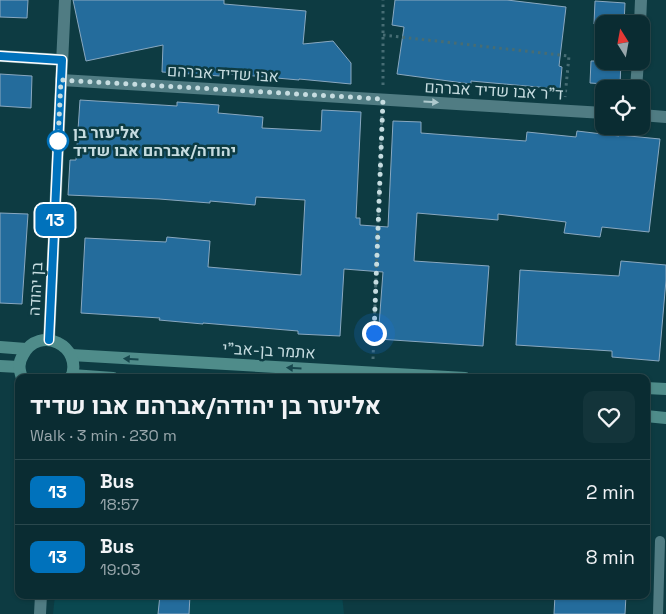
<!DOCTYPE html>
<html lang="en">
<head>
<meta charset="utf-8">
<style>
  body { margin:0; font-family:"Space Grotesk",Heebo,sans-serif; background:#13343a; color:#f1f3f6; height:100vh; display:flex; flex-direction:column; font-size:19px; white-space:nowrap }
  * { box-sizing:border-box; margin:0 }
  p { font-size:16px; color:#99a7ac }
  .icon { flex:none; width:28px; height:28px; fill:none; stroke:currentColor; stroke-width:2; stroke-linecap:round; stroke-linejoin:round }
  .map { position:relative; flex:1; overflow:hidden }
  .details { position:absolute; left:15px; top:374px; width:635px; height:225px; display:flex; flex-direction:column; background:#0a2c32; border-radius:10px; box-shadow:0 1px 4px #0004,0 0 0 1px #2a484d }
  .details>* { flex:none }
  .badge { padding:0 10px; border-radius:8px; font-size:18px; line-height:32px }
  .needle { width:32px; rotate:349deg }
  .controls { position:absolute; left:595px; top:15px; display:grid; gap:10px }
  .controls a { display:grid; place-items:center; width:55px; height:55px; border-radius:10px; background:#0a2c32; box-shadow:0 1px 4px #0004,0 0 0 1px #2a484d; font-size:25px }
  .you { position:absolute; width:25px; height:25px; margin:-12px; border:4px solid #fff; border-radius:50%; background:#1a73e8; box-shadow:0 0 0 8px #1a73e833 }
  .map>.badge { position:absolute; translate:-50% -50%; box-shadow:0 0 0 2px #fff }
  .round { display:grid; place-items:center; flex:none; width:52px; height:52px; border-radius:10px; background:#13343a }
  .summary { display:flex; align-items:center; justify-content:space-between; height:85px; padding:0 15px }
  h1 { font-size:24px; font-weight:700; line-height:38px }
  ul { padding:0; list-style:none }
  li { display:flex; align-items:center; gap:15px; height:65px; padding:0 15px; border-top:1px solid #2a484d }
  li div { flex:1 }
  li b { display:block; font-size:19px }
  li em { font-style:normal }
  li .badge { min-width:55px; font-weight:700; text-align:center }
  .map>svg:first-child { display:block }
</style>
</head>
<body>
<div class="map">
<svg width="666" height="614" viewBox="0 0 666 614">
  <rect width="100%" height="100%" fill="#0d3b42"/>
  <!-- built -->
  <path fill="#0a4850" d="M 55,595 L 342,595 L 344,614 L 53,614 Z"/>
  <!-- building -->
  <g fill="#246c9c" stroke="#89a8c0">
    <path d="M 0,0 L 28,0 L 27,18 L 0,17 Z"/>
    <path d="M 73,0 L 224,0 L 224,4 L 306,11 L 303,44 L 333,41 L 351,63 L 351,84 L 299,79 L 299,80 L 220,73 L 220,76 L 162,72 L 163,45 L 86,61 Z"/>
    <path d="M 395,0 L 507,0 L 566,7 L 559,66 L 562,67 L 560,89 L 471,81 L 471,84 L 397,74 L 404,27 L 392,25 Z"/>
    <path d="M 595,1 L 625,3 L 624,24 L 594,24 Z"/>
    <path d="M 591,61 L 621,61 L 620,85 L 590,83 Z"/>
    <path d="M 0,74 L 32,76 L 31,108 L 0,106 Z"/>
    <path d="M 80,100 L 177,106 L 177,102 L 219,105 L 218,113 L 263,117 L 262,128 L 321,131 L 322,110 L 361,112 L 356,218 L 360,218 L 360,225 L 388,227 L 393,121 L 421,122 L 421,133 L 526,141 L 527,132 L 576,137 L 577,131 L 619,136 L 619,135 L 660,139 L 649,232 L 602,227 L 600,237 L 564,233 L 566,222 L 498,214 L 498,220 L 417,213 L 414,261 L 489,266 L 483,346 L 378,339 L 383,272 L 344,269 L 340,336 L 298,334 L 298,331 L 203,323 L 203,324 L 159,320 L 160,318 L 81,313 L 85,238 L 166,242 L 167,237 L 210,241 L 208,267 L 301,275 L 305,200 L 256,197 L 255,205 L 210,201 L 210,203 L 159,199 L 68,195 L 70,160 L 76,160 Z"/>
    <path d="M 0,213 L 28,214 L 22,304 L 0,303 Z"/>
    <path d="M 621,261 L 666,265 L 666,280 L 659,361 L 612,357 L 612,351 L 516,345 L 520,270 L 619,276 Z"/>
    <path d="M 160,595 L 190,595 L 189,614 L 158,614 Z"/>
    <path d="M 555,595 L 626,595 L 625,614 L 554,614 Z"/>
  </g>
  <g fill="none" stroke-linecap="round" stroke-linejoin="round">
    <!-- path -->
    <g stroke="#476d74" stroke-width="3" stroke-dasharray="2.5 4" stroke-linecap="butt">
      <path d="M 383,35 L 569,56 L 565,97"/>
      <path d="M 383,85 L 383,0"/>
      <path d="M 373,359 L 382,113"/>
    </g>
    <!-- lane -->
    <path stroke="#507c83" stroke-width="10" d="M 658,614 L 660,541"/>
    <!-- street -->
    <g stroke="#507c83" stroke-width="12">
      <path d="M 640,24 L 641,0"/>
      <path d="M 0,56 L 62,60"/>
      <path d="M 61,80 L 604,113"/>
      <path d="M 636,89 L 638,61"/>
      <path d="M 641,115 L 666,117"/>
      <path d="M 49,340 L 65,0"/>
      <path d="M 40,614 L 41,595"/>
    </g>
    <!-- secondary -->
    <g stroke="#4f8c8a" stroke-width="12">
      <path d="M 0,347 L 26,349"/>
      <path d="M 71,355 L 465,378"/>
      <path d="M 0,366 L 19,367"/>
      <path d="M 72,375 L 113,378"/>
      <path d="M 22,378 C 19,369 18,363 23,355 C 39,324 84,346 71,378"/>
      <path d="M 646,388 L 666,389"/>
      <path d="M 646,416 L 666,418"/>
    </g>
  </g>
  <!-- one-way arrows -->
  <defs><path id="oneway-solid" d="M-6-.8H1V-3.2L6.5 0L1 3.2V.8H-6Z" transform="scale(1.25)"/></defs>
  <use fill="#aec9cd" href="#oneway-solid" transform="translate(431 102) rotate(3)"/>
  <g fill="#17474d">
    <use href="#oneway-solid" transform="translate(131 359) rotate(-177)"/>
    <use href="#oneway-solid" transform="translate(294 368) rotate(-177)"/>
  </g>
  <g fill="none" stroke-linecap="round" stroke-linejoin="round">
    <defs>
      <path id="line" d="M 0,56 L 62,60 L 49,340"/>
    </defs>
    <!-- line casing -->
    <use href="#line" stroke="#fff" stroke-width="11"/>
    <!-- line -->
    <use href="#line" stroke="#0072bc" stroke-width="8"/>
    <!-- walk -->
    <path stroke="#c6dce0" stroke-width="5" stroke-dasharray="0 9" d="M 58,141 L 61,80 L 383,99 L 374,333"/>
  </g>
  <!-- markers -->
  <circle fill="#fff" stroke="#0072bc" stroke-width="2.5" cx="58" cy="141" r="10"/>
  <g text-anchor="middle" stroke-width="5" stroke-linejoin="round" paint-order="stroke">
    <!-- street labels -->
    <g font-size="16" fill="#c6dce0" stroke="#0d3b42">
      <text transform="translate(223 73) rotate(3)" y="6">אבו שדיד אברהם</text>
      <text transform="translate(494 90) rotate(3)" y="6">ד"ר אבו שדיד אברהם</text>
      <text transform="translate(35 289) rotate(-87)" y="6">בן יהודה</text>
      <text transform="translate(269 350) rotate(3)" y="6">אתמר בן-אב"י</text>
    </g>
    <!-- stop labels -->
    <g font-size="16" font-weight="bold" fill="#c6dce0" stroke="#0d3b42" text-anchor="start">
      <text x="73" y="138">אליעזר בן<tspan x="73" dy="18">יהודה/אברהם אבו שדיד</tspan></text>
    </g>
  </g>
</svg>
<div class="controls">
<a><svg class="needle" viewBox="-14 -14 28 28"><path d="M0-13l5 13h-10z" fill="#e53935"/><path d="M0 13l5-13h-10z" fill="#99a7ac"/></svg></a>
<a><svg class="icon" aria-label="locate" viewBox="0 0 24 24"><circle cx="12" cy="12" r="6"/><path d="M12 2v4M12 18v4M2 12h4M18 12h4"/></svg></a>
</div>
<div class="you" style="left:374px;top:333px"></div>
<b class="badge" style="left:55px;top:220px;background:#0072bc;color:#fff">13</b>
<section class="details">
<div class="summary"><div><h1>אליעזר בן יהודה/אברהם אבו שדיד</h1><p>Walk · 3 min · 230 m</p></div><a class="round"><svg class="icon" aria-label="heart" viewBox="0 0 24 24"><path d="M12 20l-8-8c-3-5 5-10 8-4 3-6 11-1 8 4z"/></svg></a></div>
<ul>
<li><span class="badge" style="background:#0072bc;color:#fff">13</span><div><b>Bus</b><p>18:57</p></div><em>2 min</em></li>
<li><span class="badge" style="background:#0072bc;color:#fff">13</span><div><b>Bus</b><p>19:03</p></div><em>8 min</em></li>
</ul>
</section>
</div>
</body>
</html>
